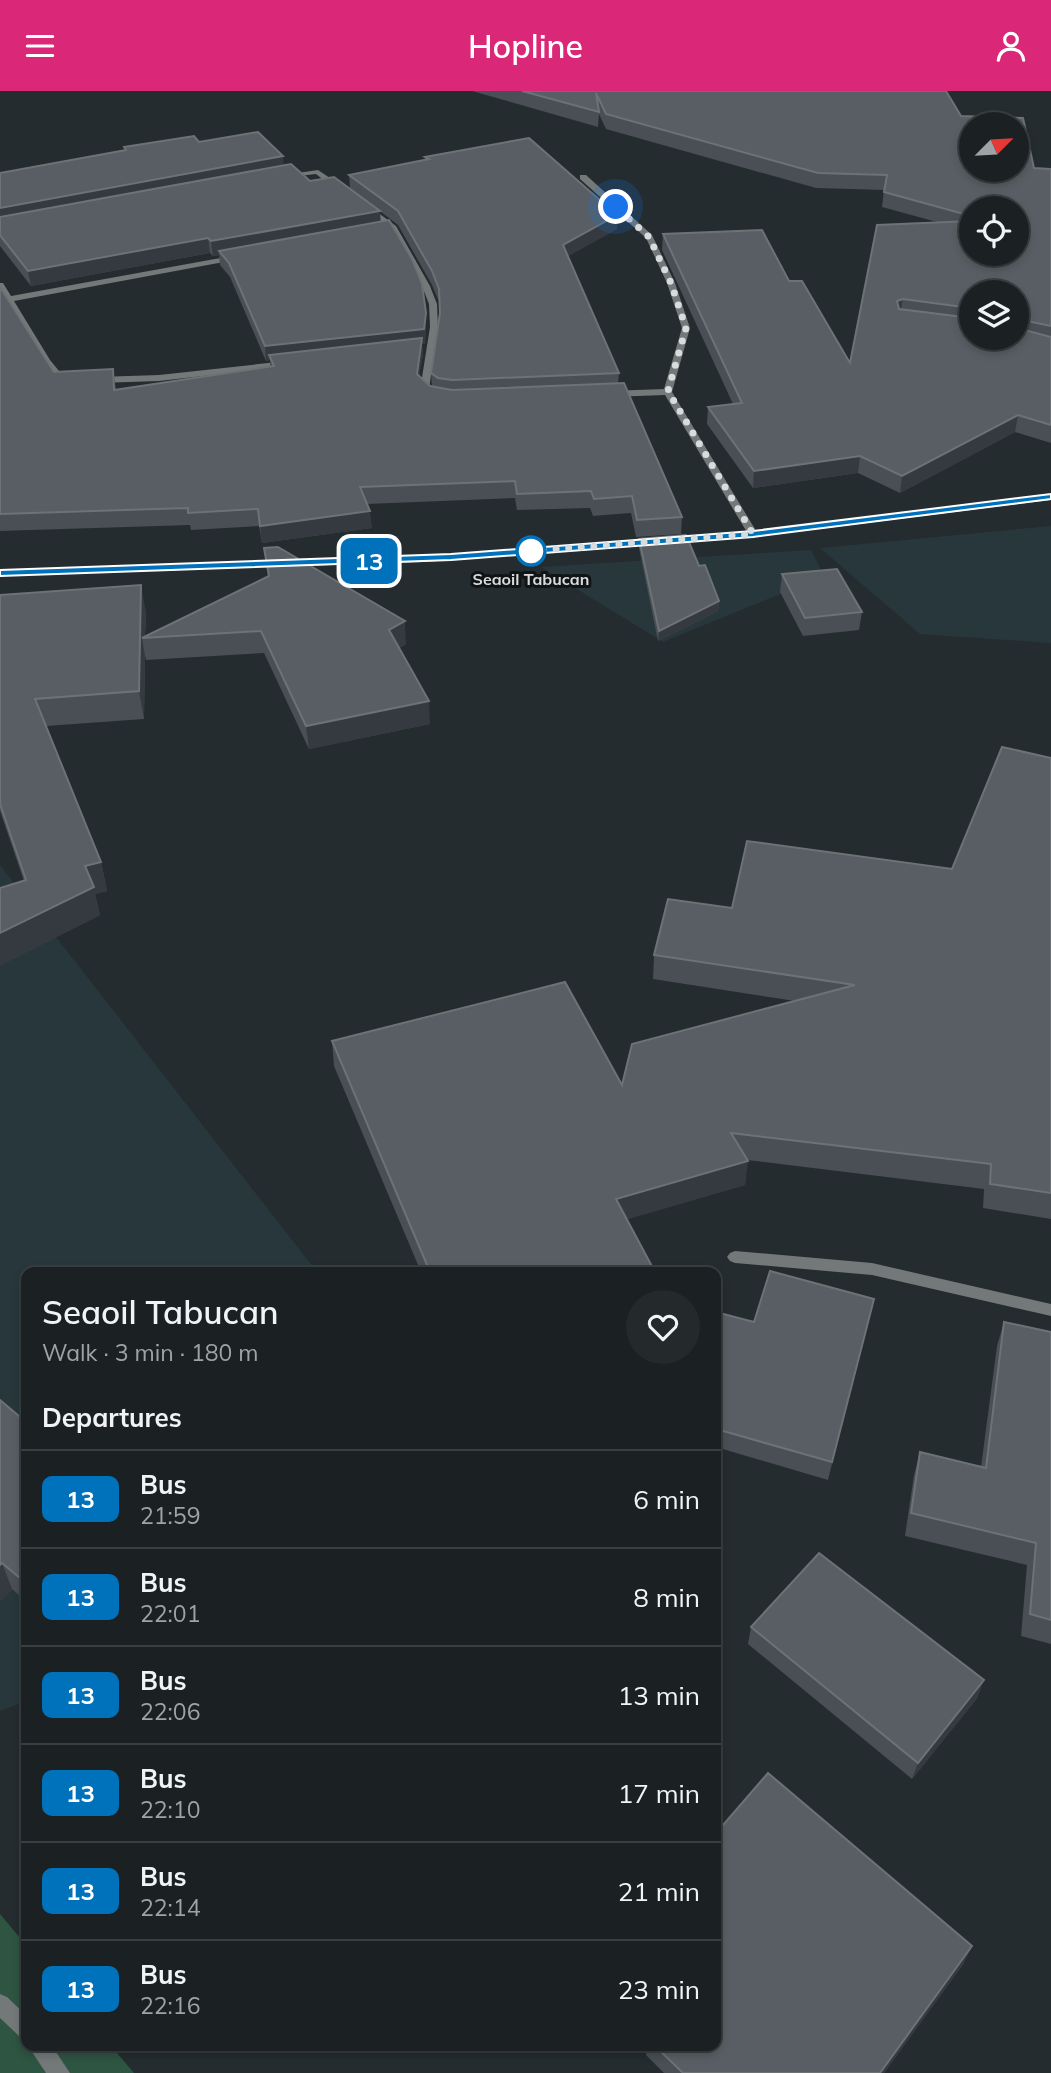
<!DOCTYPE html>
<html lang="en">
<head>
<meta charset="utf-8">
<style>
  body { margin:0; font-family:Mulish,sans-serif; background:#24292b; color:#f1f3f6; height:100vh; display:flex; flex-direction:column; font-size:26px; white-space:nowrap }
  * { box-sizing:border-box; margin:0 }
  p { font-size:23px; color:#a0a3a6 }
  .icon { flex:none; width:38px; height:38px; fill:none; stroke:currentColor; stroke-width:2; stroke-linecap:round; stroke-linejoin:round }
  .map { position:relative; flex:1; overflow:hidden }
  .side { position:absolute; left:21px; top:1176px; width:700px; height:784px; display:flex; flex-direction:column; background:#1b2123; border-radius:14px; box-shadow:0 4px 10px #0003,0 0 0 2px #393e41 }
  .side>* { flex:none }
  .badge { padding:0 14px; border-radius:10px; font-size:24px; line-height:46px }
  .needle { width:46px; rotate:66deg }
  .tools { position:absolute; left:959px; top:21px; display:grid; gap:14px }
  .tools a { display:grid; place-items:center; width:70px; height:70px; border-radius:50%; background:#1b2123; box-shadow:0 4px 10px #0003,0 0 0 2px #393e41; font-size:35px }
  .you { position:absolute; width:35px; height:35px; margin:-18px; border:5px solid #fff; border-radius:50%; background:#1a73e8; box-shadow:0 0 0 10px #1a73e833 }
  .map>.badge { position:absolute; translate:-50% -50%; box-shadow:0 0 0 4px #fff }
  h2 { padding:0 21px; font-size:26px; line-height:63px }
  .round { display:grid; place-items:center; flex:none; width:74px; height:74px; border-radius:37px; background:#24292b }
  .summary { display:flex; align-items:center; justify-content:space-between; height:119px; padding:0 21px }
  h1 { font-size:33px; font-weight:600; line-height:52px }
  ul { padding:0; list-style:none }
  li { display:flex; align-items:center; gap:21px; height:98px; padding:0 21px; border-top:2px solid #393e41 }
  li div { flex:1 }
  li b { display:block; font-size:26px }
  li em { font-style:normal }
  li .badge { min-width:77px; font-weight:700; text-align:center }
  header { display:flex; justify-content:space-between; align-items:center; height:91px; padding:0 21px; background:#db2777; color:#fff; font-size:32px; font-weight:600 }
  .map>svg:first-child { display:block }
</style>
</head>
<body>
<header><svg class="icon" aria-label="menu" viewBox="0 0 24 24"><path d="M4 6h16M4 12h16M4 18h16"/></svg>Hopline<svg class="icon" aria-label="person" viewBox="0 0 24 24"><circle cx="12" cy="8" r="4"/><path d="M4 21q1-7 8-7t8 7"/></svg></header>
<div class="map">
<svg width="1051" height="1982" viewBox="0 0 1051 1982">
  <rect width="100%" height="100%" fill="#242c2f"/>
  <!-- built -->
  <g fill="#28373c">
    <path d="M 1051,435 L 1051,552 L 920,543 L 820,457 Z"/>
    <path d="M 811,459 L 824,485 L 663,551 L 541,476 Z"/>
    <path d="M 0,774 L 317,1181 L 26,1181 L 26,1610 L 0,1620 Z"/>
  </g>
  <!-- green -->
  <path fill="#2e5442" d="M 0,1823 L 26,1854 L 26,1955 L 111,1955 L 134,1982 L 0,1982 Z"/>
  <g fill="none" stroke-linecap="round" stroke-linejoin="round">
    <!-- pedestrian -->
    <g fill="#737878" fill-rule="evenodd">
      <path d="M 0,1903 L 7,1906 L 26,1924 L 26,1948 L 19,1945 L 0,1927 Z"/>
      <path d="M 28,1955 L 52,1955 L 70,1982 L 46,1982 Z"/>
    </g>
    <!-- minor -->
    <g fill="#737878" fill-rule="evenodd">
      <path d="M 318,79 L 345,97 L 345,101 L 339,101 L 316,83 L 281,87 L 277,85 Z"/>
      <path d="M 580,84 L 586,84 L 652,144 L 675,192 L 690,237 L 672,301 L 758,443 L 757,445 L 748,443 L 665,304 L 610,306 L 606,303 L 610,300 L 664,298 L 682,237 L 667,192 L 646,147 L 580,88 Z"/>
      <path d="M 363,115 L 369,115 L 396,135 L 430,195 L 437,213 L 438,236 L 429,298 L 436,305 L 436,309 L 430,309 L 420,299 L 430,236 L 429,213 L 422,195 L 390,138 L 363,119 Z"/>
      <path d="M 237,164 L 241,166 L 240,168 L 14,210 L 50,269 L 59,280 L 74,285 L 75,287 L 71,290 L 53,284 L 43,272 L 0,201 L 0,192 L 3,192 L 11,205 Z"/>
      <path d="M 287,270 L 290,271 L 290,275 L 159,290 L 98,292 L 94,289 L 98,286 L 159,284 Z"/>
      <path d="M 735,1160 L 872,1172 L 1051,1213 L 1051,1225 L 872,1184 L 735,1172 L 730,1170 L 727,1166 L 730,1162 Z"/>
    </g>
    <!-- secondary -->
    <path fill="#9da4a3" fill-rule="evenodd" d="M 1051,403 L 1051,409 L 753,446 L 424,471 L 0,485 L 0,479 L 424,465 L 753,440 Z"/>
  </g>
  <!-- wall -->
  <g fill="#494f54" fill-rule="evenodd">
    <path d="M 472,0 L 946,0 L 961,25 L 1034,77 L 1051,78 L 1051,352 L 1015,341 L 900,402 L 858,382 L 753,397 L 707,333 L 708,316 L 733,313 L 662,159 L 663,143 L 789,190 L 850,272 L 937,131 L 882,116 L 884,99 L 816,97 L 606,38 L 599,23 L 598,36 ZM 971,117 L 1017,117 L 971,163 ZM 971,201 L 1017,201 L 1017,247 L 971,247 Z"/>
    <path d="M 199,51 L 284,74 L 310,90 L 380,130 L 426,237 L 425,253 L 422,253 L 423,263 L 419,285 L 430,295 L 432,296 L 431,282 L 440,222 L 440,213 L 432,194 L 398,134 L 350,97 L 349,84 L 425,69 L 425,66 L 617,138 L 568,165 L 619,282 L 618,292 L 682,426 L 681,443 L 636,446 L 631,422 L 593,425 L 590,417 L 517,419 L 515,407 L 367,413 L 372,437 L 262,452 L 259,435 L 191,439 L 190,434 L 0,440 L 0,196 L 54,281 L 113,278 L 116,299 L 270,275 L 270,269 L 266,270 L 230,186 L 220,174 L 219,164 L 213,165 L 210,162 L 31,195 L 0,155 L 0,82 L 124,59 L 124,56 Z"/>
    <path d="M 639,448 L 699,475 L 719,510 L 718,520 L 658,550 L 639,457 Z"/>
    <path d="M 264,457 L 406,553 L 399,557 L 430,633 L 309,658 L 264,562 L 146,569 L 145,565 L 144,628 L 46,635 L 101,771 L 107,800 L 95,803 L 100,824 L 0,874 L 0,797 L 24,790 L 0,720 L 0,504 L 146,521 L 145,545 L 268,485 Z"/>
    <path d="M 782,483 L 862,521 L 859,539 L 803,545 L 780,501 Z"/>
    <path d="M 1051,667 L 1051,1128 L 983,1117 L 984,1098 L 747,1069 L 745,1094 L 627,1128 L 655,1181 L 421,1181 L 334,975 L 332,950 L 622,994 L 795,910 L 653,888 L 654,864 L 732,817 L 952,778 Z"/>
    <path d="M 716,1221 L 754,1231 L 870,1226 L 828,1389 L 716,1356 Z"/>
    <path d="M 1004,1231 L 1051,1241 L 1051,1553 L 1021,1545 L 1027,1474 L 905,1445 L 914,1384 L 920,1361 L 981,1376 L 997,1255 Z"/>
    <path d="M 0,1309 L 26,1331 L 26,1510 L 12,1498 L 0,1510 Z"/>
    <path d="M 751,1536 L 978,1606 L 912,1688 L 748,1553 Z"/>
    <path d="M 964,1872 L 884,1982 L 664,1982 L 646,1964 L 647,1955 L 716,1955 Z"/>
  </g>
  <!-- shaded-wall -->
  <g fill="#343a3f">
    <path d="M 283,65 L 284,79 L 0,132 L 0,117 Z"/>
    <path d="M 380,120 L 381,135 L 219,160 L 219,164 L 213,165 L 211,150 Z"/>
    <path d="M 617,124 L 617,138 L 563,168 L 563,154 Z"/>
    <path d="M 208,147 L 210,162 L 31,195 L 28,180 Z"/>
    <path d="M 903,208 L 900,224 L 897,210 Z"/>
    <path d="M 426,222 L 426,237 L 425,253 L 422,253 L 423,263 L 417,299 L 269,264 L 270,269 L 266,270 L 265,255 Z"/>
    <path d="M 1018,324 L 1015,341 L 900,402 L 902,385 Z"/>
    <path d="M 860,365 L 858,382 L 753,397 L 754,380 Z"/>
    <path d="M 370,420 L 372,437 L 262,452 L 260,435 Z"/>
    <path d="M 141,494 L 146,521 L 145,547 L 142,547 L 145,565 L 144,628 L 139,600 Z"/>
    <path d="M 719,510 L 718,520 L 658,550 L 659,540 Z"/>
    <path d="M 405,530 L 406,553 L 390,561 L 389,539 Z"/>
    <path d="M 429,610 L 430,633 L 309,658 L 306,635 Z"/>
    <path d="M 101,771 L 107,800 L 95,803 L 100,824 L 0,874 L 0,842 L 85,775 Z"/>
    <path d="M 748,1070 L 745,1094 L 615,1132 L 616,1108 Z"/>
    <path d="M 874,1208 L 870,1226 L 828,1389 L 832,1371 Z"/>
    <path d="M 2,1472 L 12,1498 L 0,1510 L 0,1474 Z"/>
    <path d="M 984,1589 L 978,1606 L 912,1688 L 918,1672 Z"/>
    <path d="M 972,1855 L 964,1872 L 884,1982 L 880,1982 Z"/>
  </g>
  <!-- building -->
  <g fill="#585e63" stroke="#6c7276" stroke-width="2" fill-rule="evenodd">
    <path d="M 522,0 L 946,0 L 961,25 L 1023,27 L 1034,77 L 1051,78 L 1051,235 L 1017,228 L 1017,201 L 971,201 L 971,217 L 903,208 L 897,210 L 899,218 L 971,227 L 971,247 L 1017,247 L 1017,237 L 1051,246 L 1051,334 L 1018,324 L 902,385 L 860,365 L 754,380 L 708,316 L 742,312 L 663,143 L 762,139 L 789,190 L 802,190 L 850,272 L 877,134 L 971,130 L 971,163 L 1017,163 L 1017,117 L 971,117 L 971,125 L 884,101 L 887,84 L 818,82 L 606,23 L 596,2 L 599,21 ZM 971,33 L 1017,33 L 1017,79 L 971,79 Z"/>
    <path d="M 258,41 L 283,65 L 0,117 L 0,82 L 126,59 L 124,56 L 194,45 L 199,51 Z"/>
    <path d="M 529,47 L 617,124 L 563,154 L 619,282 L 452,289 L 438,287 L 431,282 L 440,222 L 439,198 L 432,180 L 398,120 L 349,84 L 429,68 L 425,66 Z"/>
    <path d="M 291,73 L 310,90 L 334,86 L 380,120 L 211,150 L 208,147 L 28,180 L 0,144 L 0,126 Z"/>
    <path d="M 389,129 L 412,168 L 422,193 L 426,222 L 424,238 L 265,255 L 229,172 L 219,160 Z"/>
    <path d="M 0,196 L 54,281 L 113,278 L 114,299 L 274,275 L 269,264 L 422,247 L 417,283 L 430,295 L 452,299 L 624,292 L 682,426 L 637,429 L 632,405 L 594,408 L 591,400 L 517,403 L 515,390 L 360,396 L 370,420 L 260,435 L 258,418 L 188,422 L 188,417 L 0,423 Z"/>
    <path d="M 686,444 L 699,475 L 705,474 L 719,510 L 659,540 L 639,448 Z"/>
    <path d="M 278,456 L 405,530 L 389,539 L 429,610 L 306,635 L 261,540 L 142,547 L 269,485 L 264,457 Z"/>
    <path d="M 837,478 L 862,521 L 805,527 L 782,483 Z"/>
    <path d="M 141,494 L 139,600 L 35,608 L 101,771 L 85,775 L 94,796 L 0,842 L 0,797 L 26,789 L 0,713 L 0,504 Z"/>
    <path d="M 1002,656 L 1051,667 L 1051,1102 L 990,1093 L 991,1073 L 731,1042 L 748,1070 L 616,1108 L 655,1181 L 430,1181 L 332,950 L 565,891 L 622,994 L 632,953 L 855,894 L 654,864 L 668,808 L 732,817 L 747,750 L 952,778 Z"/>
    <path d="M 770,1180 L 874,1208 L 832,1371 L 716,1338 L 716,1221 L 754,1231 Z"/>
    <path d="M 1004,1231 L 1051,1241 L 1051,1529 L 1030,1523 L 1036,1452 L 911,1422 L 920,1361 L 986,1377 Z"/>
    <path d="M 0,1309 L 26,1331 L 26,1492 L 2,1472 L 0,1474 Z"/>
    <path d="M 819,1462 L 984,1589 L 918,1672 L 751,1536 Z"/>
    <path d="M 768,1682 L 972,1855 L 880,1982 L 683,1982 L 655,1955 L 716,1955 L 716,1742 Z"/>
  </g>
  <!-- line -->
  <path fill="#0072bc" stroke="#fff" stroke-width="2" d="M 1051,403 L 1051,408 L 753,446 L 451,469 L 0,485 L 0,479 L 451,463 L 753,440 Z"/>
  <g fill="none" stroke-linecap="round" stroke-linejoin="round">
    <!-- walk -->
    <path stroke="#d7dcde" stroke-width="7" stroke-dasharray="0 12.6" d="M 531,460 L 753,443 L 668,300 L 686,237 L 671,192 L 649,146 L 616,116"/>
  </g>
  <!-- markers -->
  <circle fill="#fff" stroke="#0072bc" stroke-width="3.5" cx="531" cy="460" r="14"/>
  <g text-anchor="middle" stroke-width="6" stroke-linejoin="round" paint-order="stroke">
    <!-- far-stop labels -->
    <g font-size="16" font-weight="bold" fill="#d7dcde" stroke="#101415">
      <text x="531" y="494">Seaoil Tabucan</text>
    </g>
  </g>
</svg>
<div class="tools">
<a><svg class="needle" viewBox="-14 -14 28 28"><path d="M0-13l5 13h-10z" fill="#e53935"/><path d="M0 13l5-13h-10z" fill="#a0a3a6"/></svg></a>
<a><svg class="icon" aria-label="locate" viewBox="0 0 24 24"><circle cx="12" cy="12" r="6"/><path d="M12 2v4M12 18v4M2 12h4M18 12h4"/></svg></a>
<a><svg class="icon" aria-label="layers" viewBox="0 0 24 24"><path d="M12 4l9 5-9 5-9-5zM3 14l9 5 9-5"/></svg></a>
</div>
<div class="you" style="left:616px;top:116px"></div>
<b class="badge" style="left:369px;top:470px;background:#0072bc;color:#fff">13</b>
<section class="side">
<div class="summary"><div><h1>Seaoil Tabucan</h1><p>Walk · 3 min · 180 m</p></div><a class="round"><svg class="icon" aria-label="heart" viewBox="0 0 24 24"><path d="M12 20l-8-8c-3-5 5-10 8-4 3-6 11-1 8 4z"/></svg></a></div>
<h2>Departures</h2>
<ul>
<li><span class="badge" style="background:#0072bc;color:#fff">13</span><div><b>Bus</b><p>21:59</p></div><em>6 min</em></li>
<li><span class="badge" style="background:#0072bc;color:#fff">13</span><div><b>Bus</b><p>22:01</p></div><em>8 min</em></li>
<li><span class="badge" style="background:#0072bc;color:#fff">13</span><div><b>Bus</b><p>22:06</p></div><em>13 min</em></li>
<li><span class="badge" style="background:#0072bc;color:#fff">13</span><div><b>Bus</b><p>22:10</p></div><em>17 min</em></li>
<li><span class="badge" style="background:#0072bc;color:#fff">13</span><div><b>Bus</b><p>22:14</p></div><em>21 min</em></li>
<li><span class="badge" style="background:#0072bc;color:#fff">13</span><div><b>Bus</b><p>22:16</p></div><em>23 min</em></li>
</ul>
</section>
</div>
</body>
</html>
